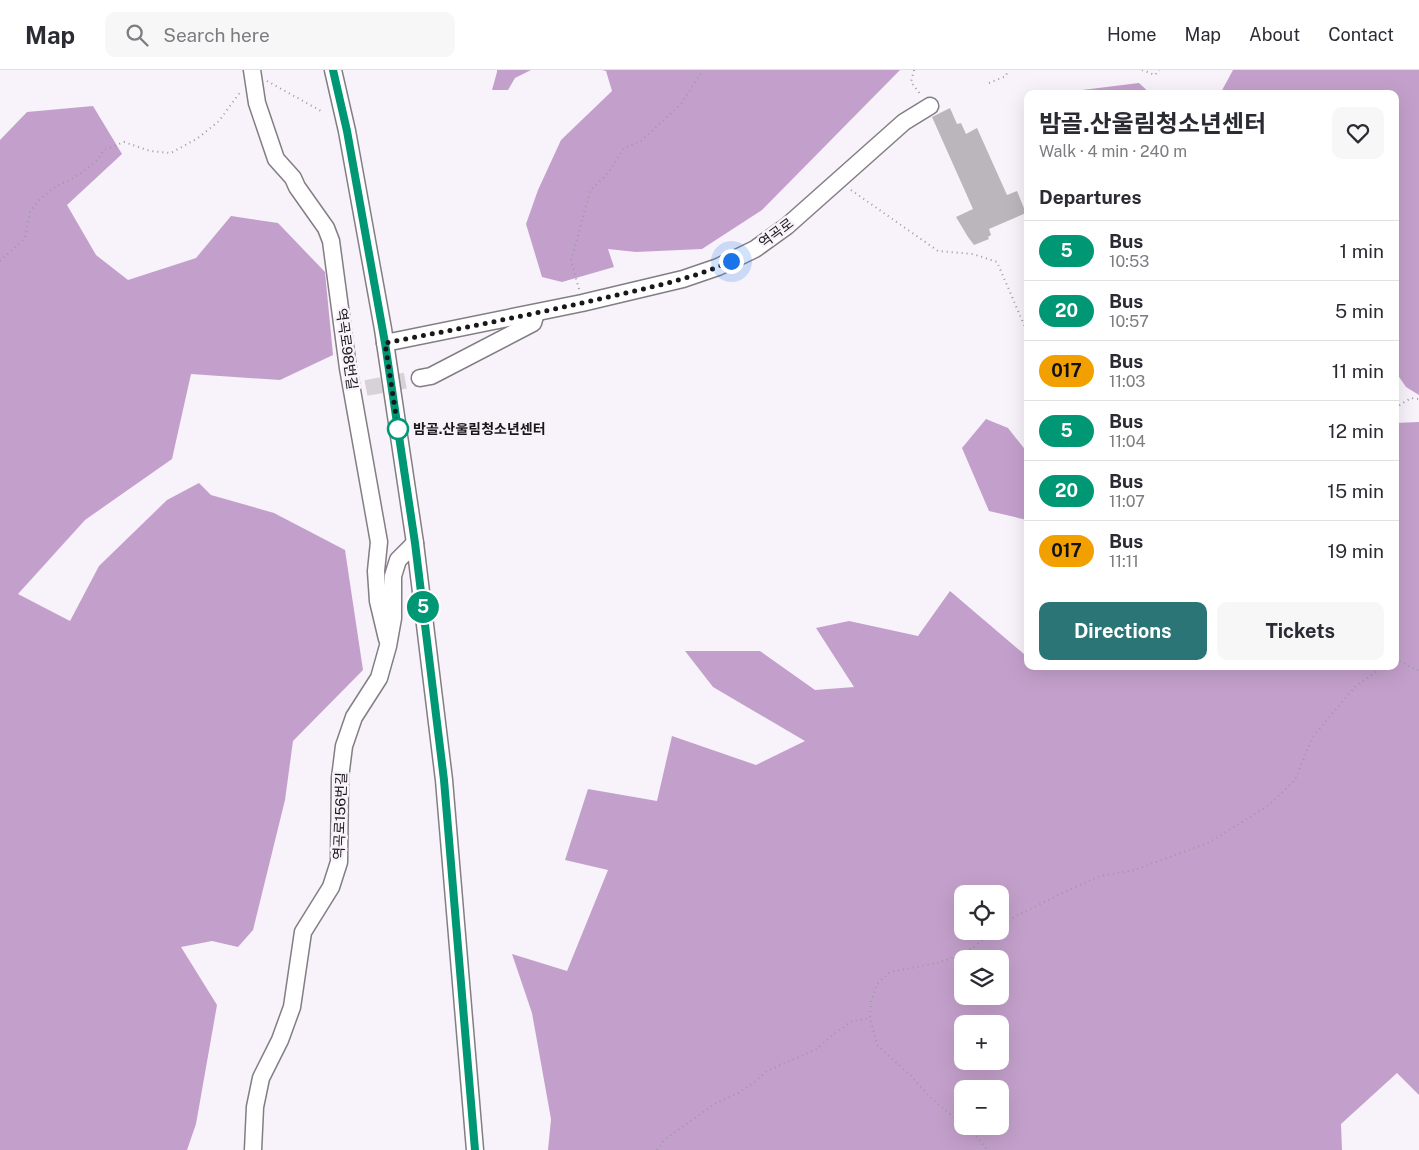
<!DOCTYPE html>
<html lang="en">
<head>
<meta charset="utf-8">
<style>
  body { margin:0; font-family:"Public Sans","Noto Sans KR",sans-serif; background:#f7f7f7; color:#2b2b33; height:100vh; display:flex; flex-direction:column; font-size:19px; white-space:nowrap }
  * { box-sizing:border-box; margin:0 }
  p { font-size:16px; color:#7c7c81 }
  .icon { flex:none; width:28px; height:28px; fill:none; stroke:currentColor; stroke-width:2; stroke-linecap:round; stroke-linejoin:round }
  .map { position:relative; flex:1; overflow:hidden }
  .drawer { position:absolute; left:1024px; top:20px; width:375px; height:580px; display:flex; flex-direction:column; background:#fff; border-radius:10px; box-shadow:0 5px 20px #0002 }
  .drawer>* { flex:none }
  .badge { padding:0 10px; border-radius:16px; font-size:18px; line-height:32px }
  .tools { position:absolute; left:954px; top:815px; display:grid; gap:10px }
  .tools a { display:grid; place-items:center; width:55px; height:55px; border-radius:10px; background:#fff; box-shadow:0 5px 20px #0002; font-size:25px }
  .you { position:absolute; width:25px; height:25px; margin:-12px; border:4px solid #fff; border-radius:50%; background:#1a73e8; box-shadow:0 0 0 8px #1a73e833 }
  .map>.badge { position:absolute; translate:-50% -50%; box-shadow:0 0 0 2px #fff }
  h2 { padding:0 15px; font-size:19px; line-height:45px }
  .round { display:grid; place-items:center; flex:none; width:52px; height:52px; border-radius:10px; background:#f7f7f7 }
  .overview { display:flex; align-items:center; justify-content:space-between; height:85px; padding:0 15px }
  h1 { font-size:24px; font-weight:700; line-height:38px }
  .button { display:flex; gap:10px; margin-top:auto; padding:10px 15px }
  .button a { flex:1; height:58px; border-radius:10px; background:#2b7576; color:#fff; font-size:20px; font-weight:700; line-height:58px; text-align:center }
  .button a+a { background:#f7f7f7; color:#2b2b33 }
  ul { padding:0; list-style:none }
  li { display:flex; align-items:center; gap:15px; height:60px; padding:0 15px; border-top:1px solid #e1e1e2 }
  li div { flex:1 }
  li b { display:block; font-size:19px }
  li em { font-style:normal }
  li .badge { min-width:55px; font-weight:700; text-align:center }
  header { display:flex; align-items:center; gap:30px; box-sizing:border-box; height:70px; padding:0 25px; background:#fff; border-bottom:1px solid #e1e1e2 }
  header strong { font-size:24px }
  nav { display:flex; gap:28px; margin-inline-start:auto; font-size:18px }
  .search { width:350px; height:45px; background:#f7f7f7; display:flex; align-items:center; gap:12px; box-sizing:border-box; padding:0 18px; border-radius:10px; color:#7c7c81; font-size:19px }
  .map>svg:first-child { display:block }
</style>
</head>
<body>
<header>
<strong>Map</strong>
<div class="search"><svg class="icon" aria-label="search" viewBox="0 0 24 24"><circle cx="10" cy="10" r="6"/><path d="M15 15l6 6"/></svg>Search here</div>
<nav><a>Home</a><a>Map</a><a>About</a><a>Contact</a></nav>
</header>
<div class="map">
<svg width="1419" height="1080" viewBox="0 0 1419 1080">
  <rect width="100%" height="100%" fill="#f8f2fa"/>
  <!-- forest -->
  <g fill="#c3a0cb" fill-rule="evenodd">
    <path d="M 497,0 L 531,0 L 515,8 L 508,20 L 492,20 L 497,2 Z"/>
    <path d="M 602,0 L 900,0 L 762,140 L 702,179 L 636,182 L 608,179 L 614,197 L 562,212 L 542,207 L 526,154 L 538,120 L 561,70 L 612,21 L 606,1 Z"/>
    <path d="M 1233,0 L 1419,0 L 1419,325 L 1406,317 L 1395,301 L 1395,24 L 1220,24 Z"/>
    <path d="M 1139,13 L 1151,24 L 1071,24 L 1074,21 Z"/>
    <path d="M 93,36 L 122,84 L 67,135 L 96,185 L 128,210 L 196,188 L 231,146 L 278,153 L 325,202 L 333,285 L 280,310 L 191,304 L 172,389 L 85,450 L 18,524 L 70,551 L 99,496 L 167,430 L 199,413 L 211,425 L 274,443 L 345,480 L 363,600 L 293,671 L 285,730 L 253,860 L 238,877 L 212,871 L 181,877 L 217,935 L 196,1054 L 187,1080 L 0,1080 L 0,70 L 27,42 Z"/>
    <path d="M 986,349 L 1008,358 L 1027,382 L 1027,450 L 989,441 L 962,378 Z"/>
    <path d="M 1419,352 L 1419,1025 L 1397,1003 L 1341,1054 L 1342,1080 L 548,1080 L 551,1049 L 532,943 L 512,884 L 567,901 L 608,800 L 565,790 L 588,719 L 657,731 L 672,666 L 756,695 L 805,671 L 713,617 L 685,581 L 760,581 L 815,620 L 854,617 L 816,558 L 849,551 L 918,566 L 950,521 L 1024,584 L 1027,581 L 1028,596 L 1395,596 L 1395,353 ZM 962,824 L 1000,824 L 1000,861 L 962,861 ZM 962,889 L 1000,889 L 1000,926 L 962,926 ZM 962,954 L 1000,954 L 1000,991 L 962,991 ZM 962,1019 L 1000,1019 L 1000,1056 L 962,1056 Z"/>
  </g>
  <!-- building -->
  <path fill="#bbb5bc" d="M 950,38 L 957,54 L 961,53 L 966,64 L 977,58 L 1007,125 L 1017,121 L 1026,143 L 989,159 L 991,165 L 988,167 L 989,169 L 974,175 L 968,167 L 956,147 L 973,139 L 932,47 Z"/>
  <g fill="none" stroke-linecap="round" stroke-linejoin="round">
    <!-- minor-tunnel -->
    <path stroke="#d7d1d8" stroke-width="16" stroke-dasharray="16 8" stroke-linecap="butt" d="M 366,318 L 420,308"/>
    <defs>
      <g id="minor">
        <path d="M 252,0 L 257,33 L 276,89 L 293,108 L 297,117 L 326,158 L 331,171 L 348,298 L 379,472 L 376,501 L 378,531 L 387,569"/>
        <path d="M 333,0 L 347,61 L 383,259 L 415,473 L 444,710 L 475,1080"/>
        <path d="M 385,273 L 582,233 L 683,209 L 718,197 L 755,179 L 787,156 L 904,52 L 930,36"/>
        <path d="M 420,308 L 431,306 L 533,253 L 536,243"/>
        <path d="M 253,1080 L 255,1037 L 261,1008 L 280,970 L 292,937 L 303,862 L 331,817 L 339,792 L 340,708 L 344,676 L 354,647 L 379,608 L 388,576 L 393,548 L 393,506 L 398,490 L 415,473"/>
      </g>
    </defs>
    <!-- minor casing -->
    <use href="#minor" stroke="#837d84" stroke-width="19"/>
    <!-- path -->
    <g stroke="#9d999f" stroke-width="2" stroke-dasharray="1 4" stroke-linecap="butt">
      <path d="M 914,0 L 911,12 L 921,25"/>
      <path d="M 1142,0 L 1155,5 L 1159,0"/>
      <path d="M 267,11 L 321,41"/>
      <path d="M 989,13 L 1006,6 L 1008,0"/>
      <path d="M 851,120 L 938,181 L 973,184 L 997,192 L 1025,257 L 1028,258"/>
      <path d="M 0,191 L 25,168 L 30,142 L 38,131 L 53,118 L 79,105 L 97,90 L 104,80 L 124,72 L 150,81 L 171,83 L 198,68 L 219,51 L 241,21"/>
      <path d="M 579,219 L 571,191 L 590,121 L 609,102 L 624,78 L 641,71 L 681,34 L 703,0"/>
      <path d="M 1395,338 L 1411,328 L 1419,329"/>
      <path d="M 1395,593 L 1399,591 L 1419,601"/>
      <path d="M 1000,856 L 1014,847 L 1073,818 L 1100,806 L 1135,800 L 1210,772 L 1269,735 L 1295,710 L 1301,695 L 1313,667 L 1330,646 L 1356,616 L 1380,599 L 1387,596"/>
      <path d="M 962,1054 L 932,1029 L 911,1006 L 877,975 L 870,948 L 871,932 L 877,914 L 890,902 L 938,893 L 952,888 L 974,877 L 993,861"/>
      <path d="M 965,1056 L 978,1068 L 987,1080"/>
      <path d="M 657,1080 L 664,1070 L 716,1033 L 738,1023 L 752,1014 L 767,1001 L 817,979 L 830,967 L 852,951 L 870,948"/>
    </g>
    <!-- minor -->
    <use href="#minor" stroke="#fff" stroke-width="16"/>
  </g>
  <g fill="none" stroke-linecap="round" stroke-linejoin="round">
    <defs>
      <path id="line" d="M 333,0 L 347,61 L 385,273 L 415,473 L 444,710 L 475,1080"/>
    </defs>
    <!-- line casing -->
    <use href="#line" stroke="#fff" stroke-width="11"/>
    <!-- line -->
    <use href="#line" stroke="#009775" stroke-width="8"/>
    <!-- walk -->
    <path stroke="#19171a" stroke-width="5" stroke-dasharray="0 9" d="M 398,359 L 385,273 C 463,258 540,243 617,225 C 656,216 695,208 731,191"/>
  </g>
  <!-- markers -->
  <circle fill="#fff" stroke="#009775" stroke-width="2.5" cx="398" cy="359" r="10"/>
  <g text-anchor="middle" stroke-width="5" stroke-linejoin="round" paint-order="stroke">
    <!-- street labels -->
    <g font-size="14" fill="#19171a" stroke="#f8f2fa">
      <text transform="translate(776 163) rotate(-37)" y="5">역곡로</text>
      <text transform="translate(347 279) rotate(82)" y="5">역곡로98번길</text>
      <text transform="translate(340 746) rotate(-88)" y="5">역곡로156번길</text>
    </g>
    <!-- stop labels -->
    <g font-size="14" font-weight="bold" fill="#19171a" stroke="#f8f2fa" text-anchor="start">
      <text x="413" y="364">밤골.산울림청소년센터</text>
    </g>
  </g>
</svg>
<div class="tools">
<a><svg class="icon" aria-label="locate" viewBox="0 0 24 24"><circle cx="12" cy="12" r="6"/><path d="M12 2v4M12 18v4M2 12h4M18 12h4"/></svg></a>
<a><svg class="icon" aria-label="layers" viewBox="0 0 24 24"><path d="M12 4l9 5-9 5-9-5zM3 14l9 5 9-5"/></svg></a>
<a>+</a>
<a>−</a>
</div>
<div class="you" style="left:731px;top:191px"></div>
<b class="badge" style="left:423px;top:537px;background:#009775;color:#fff">5</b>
<section class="drawer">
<div class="overview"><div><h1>밤골.산울림청소년센터</h1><p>Walk · 4 min · 240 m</p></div><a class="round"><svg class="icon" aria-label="heart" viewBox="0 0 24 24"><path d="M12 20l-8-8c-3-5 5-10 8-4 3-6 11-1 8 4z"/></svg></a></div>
<h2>Departures</h2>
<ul>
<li><span class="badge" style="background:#009775;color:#fff">5</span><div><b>Bus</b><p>10:53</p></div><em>1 min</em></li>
<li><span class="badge" style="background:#009775;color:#fff">20</span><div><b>Bus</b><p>10:57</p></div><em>5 min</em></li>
<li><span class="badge" style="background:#f2a000;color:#111">017</span><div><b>Bus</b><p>11:03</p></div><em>11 min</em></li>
<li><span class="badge" style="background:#009775;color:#fff">5</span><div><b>Bus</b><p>11:04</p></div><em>12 min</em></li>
<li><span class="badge" style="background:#009775;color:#fff">20</span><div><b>Bus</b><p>11:07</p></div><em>15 min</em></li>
<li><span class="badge" style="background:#f2a000;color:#111">017</span><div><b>Bus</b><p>11:11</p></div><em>19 min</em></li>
</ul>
<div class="button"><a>Directions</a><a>Tickets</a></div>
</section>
</div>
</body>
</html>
